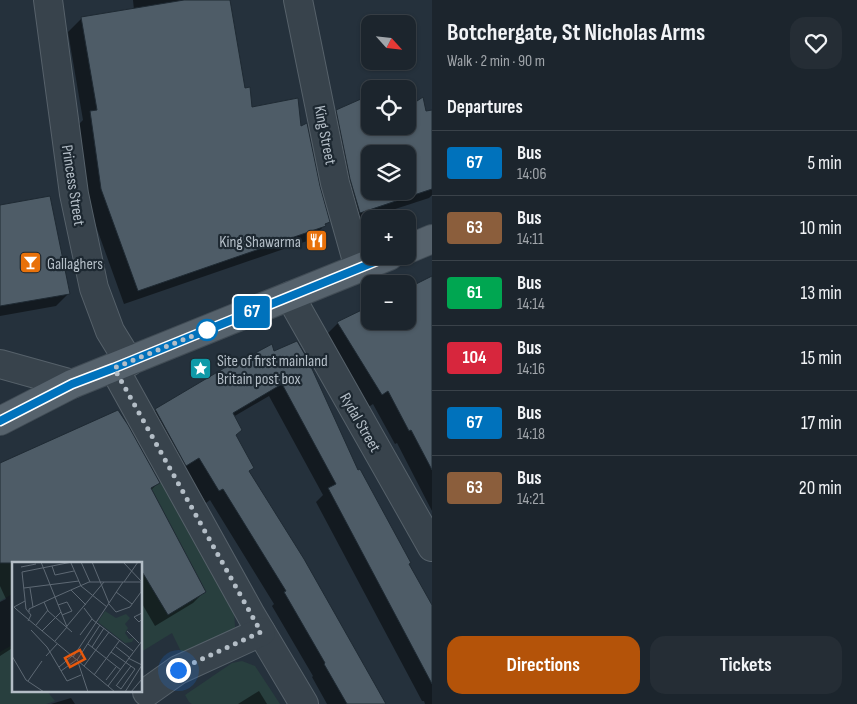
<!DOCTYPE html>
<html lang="en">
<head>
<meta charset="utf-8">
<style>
  body { margin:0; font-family:"Sofia Sans Condensed",sans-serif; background:#252d35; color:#f1f3f6; height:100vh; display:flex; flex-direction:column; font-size:19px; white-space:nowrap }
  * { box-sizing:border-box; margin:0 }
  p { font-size:16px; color:#a0a5aa }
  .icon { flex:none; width:28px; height:28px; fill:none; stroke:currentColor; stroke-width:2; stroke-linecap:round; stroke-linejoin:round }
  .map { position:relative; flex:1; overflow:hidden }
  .panel { display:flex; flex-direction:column; background:#1c252d; width:425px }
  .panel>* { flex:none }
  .badge { padding:0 10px; border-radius:4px; font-size:18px; line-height:32px }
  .needle { width:32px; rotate:117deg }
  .tools { position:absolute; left:361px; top:15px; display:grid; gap:10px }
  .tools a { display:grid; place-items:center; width:55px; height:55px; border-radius:10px; background:#1c252d; box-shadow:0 1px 4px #0004,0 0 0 1px #3a4249; font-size:25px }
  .you { position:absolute; width:25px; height:25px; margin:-12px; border:4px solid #fff; border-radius:50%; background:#1a73e8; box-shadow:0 0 0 8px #1a73e833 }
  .map>.badge { position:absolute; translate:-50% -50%; box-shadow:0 0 0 2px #fff }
  h2 { padding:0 15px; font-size:19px; line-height:45px }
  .round { display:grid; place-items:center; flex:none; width:52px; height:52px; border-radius:15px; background:#252d35 }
  .headline { display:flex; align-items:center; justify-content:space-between; height:85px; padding:0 15px }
  h1 { font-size:24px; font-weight:700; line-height:38px }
  .action { display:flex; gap:10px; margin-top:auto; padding:10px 15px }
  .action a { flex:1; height:58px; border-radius:15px; background:#b45309; color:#fff; font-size:20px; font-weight:700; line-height:58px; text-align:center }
  .action a+a { background:#252d35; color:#f1f3f6 }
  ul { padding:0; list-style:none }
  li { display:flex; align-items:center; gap:15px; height:65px; padding:0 15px; border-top:1px solid #3a4249 }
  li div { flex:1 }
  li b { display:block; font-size:19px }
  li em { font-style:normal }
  li .badge { min-width:55px; font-weight:700; text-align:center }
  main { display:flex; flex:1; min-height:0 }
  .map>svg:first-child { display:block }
</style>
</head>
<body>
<main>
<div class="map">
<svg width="432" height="704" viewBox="0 0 432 704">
  <rect width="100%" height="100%" fill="#25313c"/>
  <!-- green -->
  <g fill="#283f3e">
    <path d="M 161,482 L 234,610 L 235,627 L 232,637 L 190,670 L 172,633 L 141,652 L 141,563 L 14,563 L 14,593 L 0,601 L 0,544 L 110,514 Z"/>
    <path d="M 14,644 L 14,690 L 46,690 L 55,701 L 46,704 L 0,704 L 0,652 Z"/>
    <path d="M 242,661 L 255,666 L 280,704 L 192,704 L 189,702 L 185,695 L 232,663 Z"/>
  </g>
  <!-- shadow -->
  <g fill="#0007" fill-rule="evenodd">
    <path d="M 133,0 L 229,0 L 244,89 L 251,109 L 300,128 L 328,222 L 310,240 L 124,304 L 88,204 L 77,126 L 83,120 L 68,32 L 82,18 L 134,10 Z"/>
    <path d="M 370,96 L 370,126 L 408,126 L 408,109 L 422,99 L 425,115 L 432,112 L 432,195 L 429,198 L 346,225 L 323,125 L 337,111 ZM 370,154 L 408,154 L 408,191 L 370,191 Z"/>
    <path d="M 0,206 L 69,293 L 56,306 L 0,316 Z"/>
    <path d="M 432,278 L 432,511 L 397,443 L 395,444 L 373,404 L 367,408 L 324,337 L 338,323 L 370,307 L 370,321 L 408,321 L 408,289 Z"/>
    <path d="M 274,353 L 357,472 L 432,607 L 432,704 L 425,704 L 424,701 L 422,701 L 316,502 L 323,495 L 269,396 L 233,417 L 235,436 L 253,468 L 248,472 L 384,704 L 327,704 L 312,677 L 313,676 L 272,606 L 274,604 L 210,500 L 206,503 L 186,469 L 173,478 L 143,423 L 156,410 L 230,366 L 230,368 Z"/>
    <path d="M 0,465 L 158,483 L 151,490 L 205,591 L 193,603 L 155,626 L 141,602 L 141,563 L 14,563 L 14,647 L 0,656 L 0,602 L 6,599 L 0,586 Z"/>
    <path d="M 259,691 L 267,704 L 238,704 Z"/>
    <path d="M 71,698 L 75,704 L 51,704 Z"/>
  </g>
  <!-- building -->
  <g fill="#4e5c67" stroke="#1f2a33" fill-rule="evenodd">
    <path d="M 184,0 L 230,0 L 245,88 L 250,87 L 252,107 L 298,98 L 301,126 L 307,123 L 320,186 L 330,222 L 325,224 L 326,226 L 138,291 L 101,189 L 90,111 L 97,110 L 81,17 Z"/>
    <path d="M 370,95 L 370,126 L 408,126 L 408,107 L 423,97 L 426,111 L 432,110 L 432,189 L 360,213 L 350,179 L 336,110 ZM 370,154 L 408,154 L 408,191 L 370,191 Z"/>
    <path d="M 50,196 L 70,294 L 0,306 L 0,205 Z"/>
    <path d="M 432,276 L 432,470 L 411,430 L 409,431 L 388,391 L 382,395 L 337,322 L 370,306 L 370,321 L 408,321 L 408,288 Z"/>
    <path d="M 297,341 L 308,360 L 358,470 L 360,469 L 411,563 L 409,564 L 432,605 L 432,684 L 328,488 L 336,484 L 282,384 L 233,413 L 242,430 L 236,435 L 254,468 L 249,471 L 304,559 L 386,704 L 347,704 L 324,664 L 325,663 L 284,592 L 286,591 L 223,489 L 219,491 L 199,458 L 186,466 L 155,409 L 231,364 L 231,366 L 272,344 L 274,351 Z"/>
    <path d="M 118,410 L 128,425 L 160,483 L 151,488 L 206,592 L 168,615 L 141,570 L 141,563 L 0,563 L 0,463 Z"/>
  </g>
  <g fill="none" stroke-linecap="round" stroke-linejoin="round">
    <defs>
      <g id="minor">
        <path d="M 48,0 L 74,194 L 94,288 L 110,331 L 129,362"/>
        <path d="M 298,0 L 335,183 L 359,268"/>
        <path d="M 290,296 L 432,547"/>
        <path d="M 0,364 L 72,384"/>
        <path d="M 114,368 L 251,615 L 304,704"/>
        <path d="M 147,692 L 178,670 L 261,632"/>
      </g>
      <g id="major">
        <path d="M 408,249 L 432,239"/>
        <path d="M 0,421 L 72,384 L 389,256"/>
      </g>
    </defs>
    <!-- minor casing -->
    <use href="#minor" stroke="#56616a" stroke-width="30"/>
    <!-- major casing -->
    <use href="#major" stroke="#414c55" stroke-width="30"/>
    <!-- minor -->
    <use href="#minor" stroke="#38434c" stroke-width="28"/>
    <!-- major -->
    <use href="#major" stroke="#56626c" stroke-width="28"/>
  </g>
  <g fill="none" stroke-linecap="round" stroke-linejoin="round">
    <defs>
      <path id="line" d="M 0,421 L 72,384 L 114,368 L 389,256"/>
    </defs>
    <!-- line casing -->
    <use href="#line" stroke="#fff" stroke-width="11"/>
    <!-- line -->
    <use href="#line" stroke="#0072bc" stroke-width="8"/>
    <!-- walk -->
    <path stroke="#b4bec7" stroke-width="5" stroke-dasharray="0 9" d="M 178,670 L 261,632 L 114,368 L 207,330"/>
  </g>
  <!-- icons -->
  <defs>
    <symbol id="restaurant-square" viewBox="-11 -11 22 22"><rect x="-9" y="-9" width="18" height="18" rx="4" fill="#e8710a" stroke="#1d2831"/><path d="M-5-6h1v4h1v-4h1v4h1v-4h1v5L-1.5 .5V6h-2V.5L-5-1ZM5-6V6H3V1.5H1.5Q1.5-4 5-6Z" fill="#fff"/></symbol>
    <symbol id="bar-square" viewBox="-11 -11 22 22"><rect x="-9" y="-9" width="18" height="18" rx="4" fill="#e8710a" stroke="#1d2831"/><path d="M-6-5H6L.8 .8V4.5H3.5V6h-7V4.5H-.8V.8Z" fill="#fff"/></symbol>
    <symbol id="sight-square" viewBox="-11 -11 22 22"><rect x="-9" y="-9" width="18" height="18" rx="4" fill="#0f9aa8" stroke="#1d2831"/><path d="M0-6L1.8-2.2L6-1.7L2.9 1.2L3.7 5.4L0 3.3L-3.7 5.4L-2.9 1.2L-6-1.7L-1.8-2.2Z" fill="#fff"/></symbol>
  </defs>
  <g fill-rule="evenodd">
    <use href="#restaurant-square" x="304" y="228" width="25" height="25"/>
    <use href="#bar-square" x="18" y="250" width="25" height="25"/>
    <use href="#sight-square" x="188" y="356" width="25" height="25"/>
  </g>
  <!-- markers -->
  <circle fill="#fff" stroke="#0072bc" stroke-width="2.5" cx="207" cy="330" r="10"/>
  <g text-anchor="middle" stroke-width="4.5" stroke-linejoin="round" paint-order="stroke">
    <!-- street labels -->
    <g font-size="16" fill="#b4bec7" stroke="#1d2831">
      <text transform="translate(326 135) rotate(79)" y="6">King Street</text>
      <text transform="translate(74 185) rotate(81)" y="6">Princess Street</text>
      <text transform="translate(361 422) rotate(60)" y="6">Rydal Street</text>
    </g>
    <!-- poi labels -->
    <g font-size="16" fill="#b4bec7" stroke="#1d2831" text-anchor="start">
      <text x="301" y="247" text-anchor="end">King Shawarma</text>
      <text x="47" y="269">Gallaghers</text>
      <text x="217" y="366">Site of first mainland<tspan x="217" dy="18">Britain post box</tspan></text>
    </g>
  </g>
  <!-- overview -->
  <g transform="translate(12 562)">
    <rect width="130" height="130" fill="#25313c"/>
    <path d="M 93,49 L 104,56 L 114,52 L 118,56 L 113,62 L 116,66 L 113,71 L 117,77 L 122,76 L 120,80 L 113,81 L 86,60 Z" fill="#283f3e"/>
    <path fill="none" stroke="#5e6974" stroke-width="1" d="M 69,0 L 78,20M 80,0 L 97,41M 111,0 L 130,20M 59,1 L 69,24 L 95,45M 40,4 L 43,13 L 62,9M 9,5 L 24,2M 112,20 L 126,0M 12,26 L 67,19M 18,26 L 21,45M 59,28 L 74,43M 104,30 L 120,42M 13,39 L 2,45 L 4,47 L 103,130M 32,40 L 36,49 L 60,70M 46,43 L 55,40 L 60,49 L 50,53M 72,46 L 81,58 L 121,89M 17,50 L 17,47 L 43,35 L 29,0M 129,58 L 127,60 L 122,55 L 130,51M 16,59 L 19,53 L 14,47 L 10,10 L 60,0M 24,63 L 36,48M 55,64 L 92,20M 55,65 L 43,35 L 77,20 L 129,20 L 129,30 L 118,45 L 104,50 L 97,42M 19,68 L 35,85 L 55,119 L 69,113M 30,69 L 49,50M 115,69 L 127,81M 68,73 L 80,57M 43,79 L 55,65M 76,82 L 109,108M 80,85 L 92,66M 104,85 L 117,95M 99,90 L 123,107 L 109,127 L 105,124M 0,94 L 14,118 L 32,130M 34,94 L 45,82M 61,95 L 111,20M 116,96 L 130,103M 65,98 L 88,63M 66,100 L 76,130M 72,104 L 97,70M 47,105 L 60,94M 49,109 L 64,98M 82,113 L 108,78M 94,118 L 104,105M 16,119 L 30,99M 96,124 L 130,79M 104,124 L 119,104M 113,130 L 130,103M 119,130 L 130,117"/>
    <path fill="#e8590c" fill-opacity="0.15" stroke="#e8590c" stroke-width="2.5" d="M 68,88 L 73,97 L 58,105 L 53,96 Z"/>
    <rect width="130" height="130" fill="none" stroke="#b4bec7" stroke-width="2.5"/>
  </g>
</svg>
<div class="tools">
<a><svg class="needle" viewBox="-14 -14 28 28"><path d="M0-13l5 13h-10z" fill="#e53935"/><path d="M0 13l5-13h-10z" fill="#a0a5aa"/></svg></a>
<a><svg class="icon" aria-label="locate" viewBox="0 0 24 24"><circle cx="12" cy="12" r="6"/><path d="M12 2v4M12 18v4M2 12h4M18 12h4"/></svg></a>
<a><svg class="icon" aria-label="layers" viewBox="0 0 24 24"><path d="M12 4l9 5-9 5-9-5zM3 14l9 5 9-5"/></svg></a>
<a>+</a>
<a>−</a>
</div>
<div class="you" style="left:178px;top:670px"></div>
<b class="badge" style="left:252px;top:312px;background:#0072bc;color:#fff">67</b>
</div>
<section class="panel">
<div class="headline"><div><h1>Botchergate, St Nicholas Arms</h1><p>Walk · 2 min · 90 m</p></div><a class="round"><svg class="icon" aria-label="heart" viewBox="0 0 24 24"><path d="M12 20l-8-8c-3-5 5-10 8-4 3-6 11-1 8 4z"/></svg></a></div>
<h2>Departures</h2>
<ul>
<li><span class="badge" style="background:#0072bc;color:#fff">67</span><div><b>Bus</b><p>14:06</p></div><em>5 min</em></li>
<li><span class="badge" style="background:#8b5e3c;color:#fff">63</span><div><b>Bus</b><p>14:11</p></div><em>10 min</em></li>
<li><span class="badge" style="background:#00a651;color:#fff">61</span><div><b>Bus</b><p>14:14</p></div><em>13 min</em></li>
<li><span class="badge" style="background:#d7263d;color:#fff">104</span><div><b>Bus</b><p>14:16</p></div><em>15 min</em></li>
<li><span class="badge" style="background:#0072bc;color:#fff">67</span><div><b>Bus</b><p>14:18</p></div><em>17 min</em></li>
<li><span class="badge" style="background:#8b5e3c;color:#fff">63</span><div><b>Bus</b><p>14:21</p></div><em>20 min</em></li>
</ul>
<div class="action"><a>Directions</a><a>Tickets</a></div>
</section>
</main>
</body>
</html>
